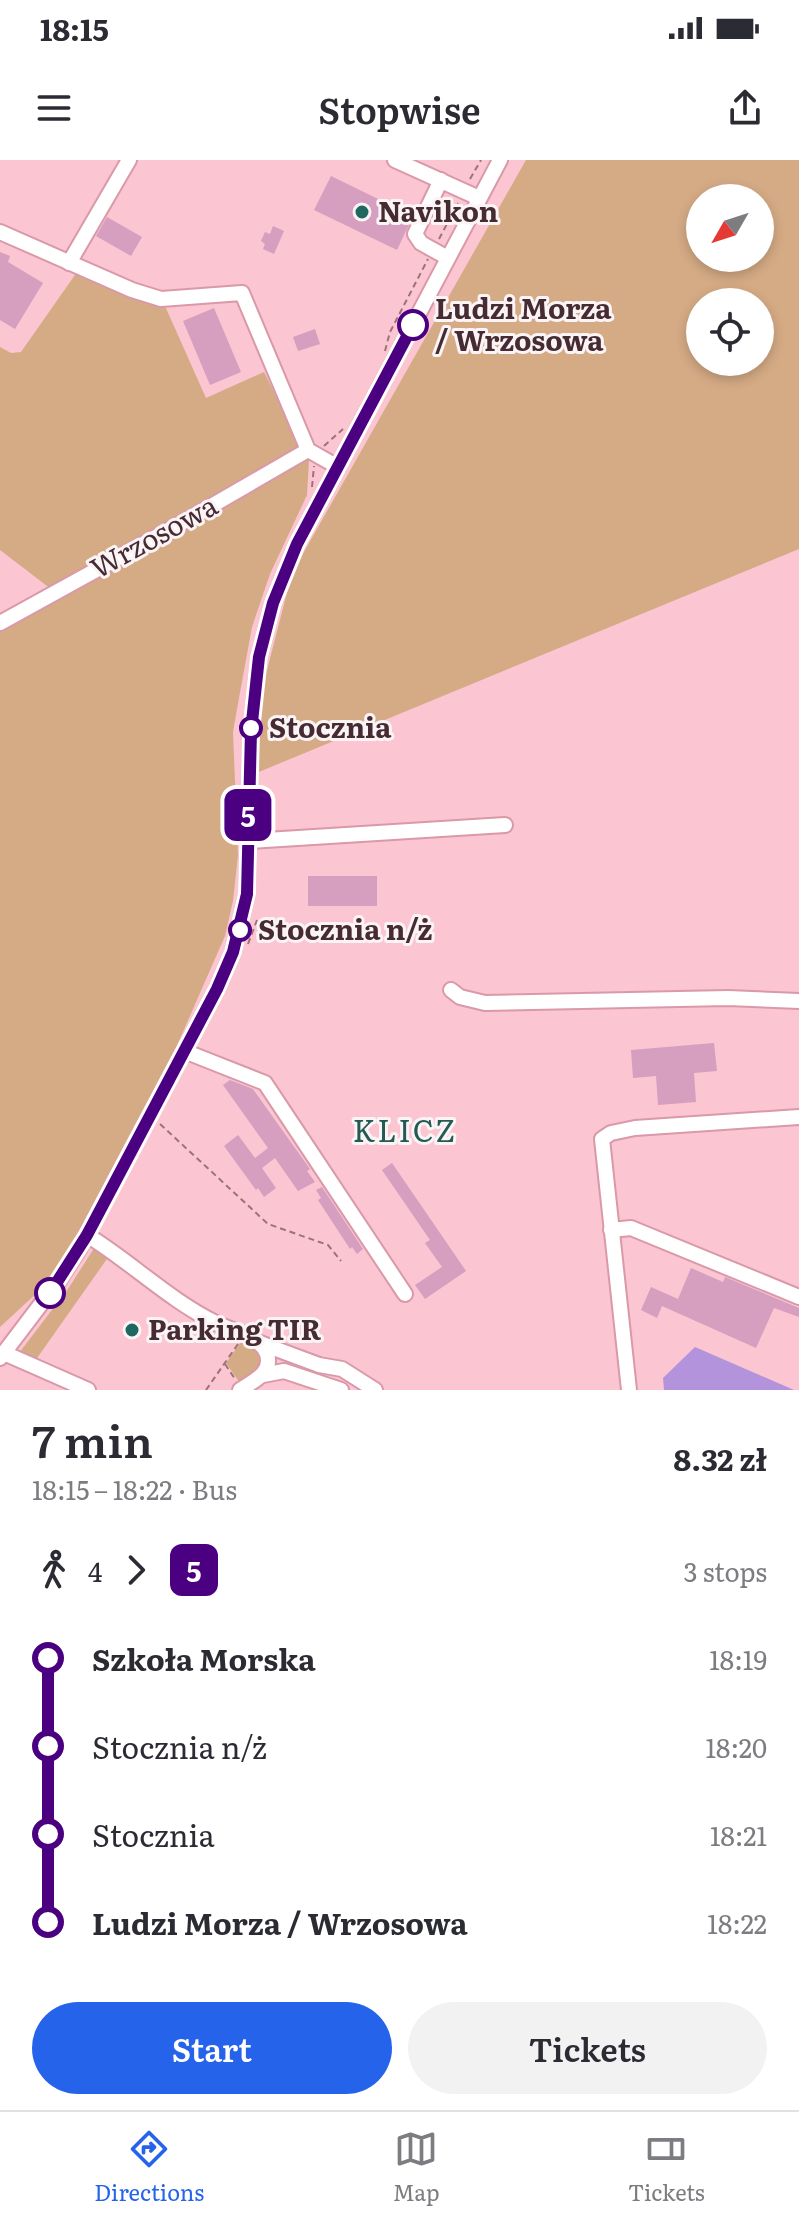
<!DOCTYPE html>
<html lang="en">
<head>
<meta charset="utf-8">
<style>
  body { margin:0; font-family:Literata,serif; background:#f2f2f3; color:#2b2b33; height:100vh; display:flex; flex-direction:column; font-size:30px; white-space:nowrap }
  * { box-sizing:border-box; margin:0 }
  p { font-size:26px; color:#7c7c81 }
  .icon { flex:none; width:44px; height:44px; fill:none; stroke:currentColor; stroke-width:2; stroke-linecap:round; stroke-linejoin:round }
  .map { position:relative; height:1230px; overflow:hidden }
  .details { display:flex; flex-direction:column; background:#fff; flex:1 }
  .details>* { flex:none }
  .badge { padding:0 16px; border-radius:12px; font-size:28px; line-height:52px }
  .needle { width:52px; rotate:231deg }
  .buttons { position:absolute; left:686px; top:24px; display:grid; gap:16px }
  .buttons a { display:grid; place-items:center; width:88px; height:88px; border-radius:50%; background:#fff; box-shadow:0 4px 12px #0003; font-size:40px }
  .map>.badge { position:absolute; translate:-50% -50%; box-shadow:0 0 0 4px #fff }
  .legs { display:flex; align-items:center; gap:12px; height:88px; padding:0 32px; font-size:26px }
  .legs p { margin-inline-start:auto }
  .summary { display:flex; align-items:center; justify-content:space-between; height:136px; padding:0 32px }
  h1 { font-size:44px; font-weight:600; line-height:60px }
  .button { display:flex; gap:16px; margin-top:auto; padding:16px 32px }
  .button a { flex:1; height:92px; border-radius:48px; background:#2563eb; color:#fff; font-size:32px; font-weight:600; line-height:92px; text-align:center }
  .button a+a { background:#f2f2f3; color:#2b2b33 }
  ul { padding:0 32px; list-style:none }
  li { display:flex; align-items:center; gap:28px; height:88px; font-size:30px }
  li i { display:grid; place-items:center; width:12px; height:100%; margin:0 10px; background:currentColor }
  li i::after { content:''; width:20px; height:20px; margin:-10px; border:6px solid; border-radius:50%; background:#fff }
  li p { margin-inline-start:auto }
  li:first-child i { background:linear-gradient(#0000 50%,currentColor 0) }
  li:last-child i { background:linear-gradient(currentColor 50%,#0000 0) }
  .status { display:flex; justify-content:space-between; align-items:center; height:56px; padding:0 40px; background:#fff; direction:ltr }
  .status svg { height:22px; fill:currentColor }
  header { display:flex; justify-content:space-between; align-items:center; height:104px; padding:0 32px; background:#fff; font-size:36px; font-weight:600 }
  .tab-bar { display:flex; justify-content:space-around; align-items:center; height:112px; border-top:2px solid #e1e1e2; background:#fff; font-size:22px; color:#7c7c81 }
  .tab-bar a { display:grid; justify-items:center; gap:4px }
  .tab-bar .on { color:#2563eb }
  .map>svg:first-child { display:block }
</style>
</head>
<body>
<div class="status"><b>18:15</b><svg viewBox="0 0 49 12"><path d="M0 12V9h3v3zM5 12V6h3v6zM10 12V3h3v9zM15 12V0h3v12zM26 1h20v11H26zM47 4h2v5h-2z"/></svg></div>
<header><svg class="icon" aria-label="menu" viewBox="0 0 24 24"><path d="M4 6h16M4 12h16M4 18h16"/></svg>Stopwise<svg class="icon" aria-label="share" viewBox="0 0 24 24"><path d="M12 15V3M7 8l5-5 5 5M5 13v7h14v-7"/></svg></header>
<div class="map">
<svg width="799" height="1230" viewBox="0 0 799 1230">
  <rect width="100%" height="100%" fill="#fbc5d1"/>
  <!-- green -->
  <g fill="#d5ab85" fill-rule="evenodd">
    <path d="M 526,0 L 799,0 L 799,389 L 249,616 L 265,518 L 292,413 ZM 700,38 L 760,38 L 760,98 L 700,98 ZM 700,142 L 760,142 L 760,202 L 700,202 Z"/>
    <path d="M 77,112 L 119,131 L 165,146 L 206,238 L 264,212 L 309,301 L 307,335 L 270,414 L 252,467 L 239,538 L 233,572 L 238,695 L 233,741 L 225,776 L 175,890 L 72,1084 L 58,1108 L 39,1131 L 0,1167 L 0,457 L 51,429 L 0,390 L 0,187 L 11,193 L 21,192 Z"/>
    <path d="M 99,1089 L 109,1096 L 35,1201 L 19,1193 L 68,1129 L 93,1090 Z"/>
    <path d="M 239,1179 L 254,1186 L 264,1198 L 259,1209 L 240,1223 L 226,1203 L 240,1183 Z"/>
  </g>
  <!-- water -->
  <path fill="#b293dc" d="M 695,1187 L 794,1230 L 664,1230 L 663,1218 Z"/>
  <!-- building -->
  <g fill="#d69ebf">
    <path d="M 331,16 L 413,56 L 397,90 L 314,50 Z"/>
    <path d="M 107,57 L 142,77 L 131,96 L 96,76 Z"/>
    <path d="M 273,66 L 284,71 L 274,94 L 263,89 L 265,84 L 261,81 L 265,72 L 270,74 Z"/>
    <path d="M 0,92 L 10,96 L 8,102 L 43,123 L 15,169 L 0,160 Z"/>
    <path d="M 214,148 L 241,212 L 210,225 L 183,161 Z"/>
    <path d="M 315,169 L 320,184 L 298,191 L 293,177 Z"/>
    <rect x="308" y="716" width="69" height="30"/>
    <path d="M 714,883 L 717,911 L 694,913 L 696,942 L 658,945 L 656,916 L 633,918 L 631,890 Z"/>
    <path d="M 230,920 L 253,929 L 310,1009 L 307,1011 L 315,1022 L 298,1031 L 275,998 L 262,1008 L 276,1028 L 264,1037 L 258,1028 L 256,1030 L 224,986 L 238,975 L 255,998 L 268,988 L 223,925 Z"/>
    <path d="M 392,1003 L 466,1111 L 425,1139 L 415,1125 L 442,1107 L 425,1083 L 430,1080 L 382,1010 Z"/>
    <path d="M 322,1027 L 363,1089 L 357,1094 L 352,1087 L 350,1089 L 318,1040 L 321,1038 L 316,1030 Z"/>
    <path d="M 691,1108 L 723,1122 L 725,1117 L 799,1148 L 799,1157 L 774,1148 L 756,1188 L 662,1146 L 657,1158 L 641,1150 L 651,1127 L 678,1139 Z"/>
  </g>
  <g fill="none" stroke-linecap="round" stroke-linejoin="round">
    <defs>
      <g id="minor">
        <path d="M 395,0 L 479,38"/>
        <path d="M 441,20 L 415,74 L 421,83 L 448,98"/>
        <path d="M 0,72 L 132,130 L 161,139 L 242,133 L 308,290 L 338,307"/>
        <path d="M 69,103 L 129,0"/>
        <path d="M 0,463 L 194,356 L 308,290"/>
        <path d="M 249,681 L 505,665"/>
        <path d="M 451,830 L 460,837 L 485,843 L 728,838 L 799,841"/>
        <path d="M 184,891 L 265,923 L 405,1134"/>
        <path d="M 611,1070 L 631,1068 L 799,1137"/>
        <path d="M 87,1075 C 131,1102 169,1140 216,1163 C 231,1171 261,1176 267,1194 C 273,1213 253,1221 240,1230"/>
        <path d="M 260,1183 L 319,1205 L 342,1209 L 375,1230"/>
        <path d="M 4,1193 L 88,1230"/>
        <path d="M 0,1198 L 60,1119 L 79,1089 L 217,829 L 233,792 L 247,734 L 251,571 L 259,497 L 273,443 L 297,384 L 500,0"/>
        <path d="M 263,1215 L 284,1211 L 341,1230"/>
        <path d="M 629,1230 L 602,979 L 611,973 L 635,968 L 799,957"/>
      </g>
    </defs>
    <!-- minor casing -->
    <use href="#minor" stroke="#da99a9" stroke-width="18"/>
    <!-- path -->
    <g stroke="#9a737c" stroke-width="2" stroke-dasharray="6 4" stroke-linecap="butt">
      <path d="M 470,19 L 481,0"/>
      <path d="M 439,79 L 458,43"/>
      <path d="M 385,191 L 390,172 L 428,99"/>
      <path d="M 324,286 L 343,269"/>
      <path d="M 312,327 L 314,306"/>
      <path d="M 248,784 L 257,760"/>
      <path d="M 160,964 L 268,1064 L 328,1085 L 341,1101"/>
      <path d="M 225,1204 L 235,1219"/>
      <path d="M 206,1230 L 238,1184"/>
    </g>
    <!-- minor -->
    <use href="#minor" stroke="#fff" stroke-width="14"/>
  </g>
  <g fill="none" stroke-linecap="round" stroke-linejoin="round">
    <defs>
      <path id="line-1" d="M 50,1133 L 87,1075 L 217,829 L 233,792 L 247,734 L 251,571 L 259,497 L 273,443 L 297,384 L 413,165"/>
    </defs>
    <!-- line-1 casing -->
    <use href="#line-1" stroke="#fff" stroke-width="18"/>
    <!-- line-1 -->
    <use href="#line-1" stroke="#4b0082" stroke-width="12"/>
  </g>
  <!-- markers -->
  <g fill="#20685f" stroke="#fbf4f6" stroke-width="3">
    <circle cx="362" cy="52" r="8"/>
    <circle cx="132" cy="1170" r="8"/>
  </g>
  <g fill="#fff" stroke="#4b0082" stroke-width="4">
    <circle cx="413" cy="165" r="14"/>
    <circle cx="251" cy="568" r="10"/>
    <circle cx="240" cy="770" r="10"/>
    <circle cx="50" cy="1133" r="14"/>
  </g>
  <g text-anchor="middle" stroke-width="6" stroke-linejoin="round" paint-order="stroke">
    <!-- poi labels -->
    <g font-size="28" font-weight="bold" fill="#462c32" stroke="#fbf4f6" text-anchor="start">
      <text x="378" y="62">Navikon</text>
      <text x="148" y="1180">Parking TIR</text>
    </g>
    <!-- stop labels -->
    <g font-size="28" font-weight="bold" fill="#462c32" stroke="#fbf4f6" text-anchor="start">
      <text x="435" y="159">Ludzi Morza<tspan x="435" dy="32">/ Wrzosowa</tspan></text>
      <text x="269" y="578">Stocznia</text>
      <text x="258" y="780">Stocznia n/ż</text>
    </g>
    <!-- street labels -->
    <g font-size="28" fill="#462c32" stroke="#fbf4f6">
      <text transform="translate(154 377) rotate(-29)" y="10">Wrzosowa</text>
    </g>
    <!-- neighbourhood labels -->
    <g font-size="30" letter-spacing="2" fill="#235b53" stroke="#fbf4f6">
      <text x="405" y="982">KLICZ</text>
    </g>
  </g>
</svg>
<div class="buttons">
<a><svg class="needle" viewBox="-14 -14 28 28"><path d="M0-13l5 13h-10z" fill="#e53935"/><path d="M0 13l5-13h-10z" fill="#7c7c81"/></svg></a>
<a><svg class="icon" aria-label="locate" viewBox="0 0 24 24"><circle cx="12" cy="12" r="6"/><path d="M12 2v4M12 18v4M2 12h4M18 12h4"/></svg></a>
</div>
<b class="badge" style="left:248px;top:655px;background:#4b0082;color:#fff">5</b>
</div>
<section class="details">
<div class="summary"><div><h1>7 min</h1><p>18:15 – 18:22 · Bus</p></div><b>8.32 zł</b></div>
<div class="legs"><svg class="icon" aria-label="walk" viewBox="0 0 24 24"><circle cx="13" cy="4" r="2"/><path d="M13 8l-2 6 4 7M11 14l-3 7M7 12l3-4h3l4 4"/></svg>4<svg class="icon" aria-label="forward" viewBox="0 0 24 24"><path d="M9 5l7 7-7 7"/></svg><b class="badge" style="background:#4b0082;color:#fff">5</b><p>3 stops</p></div>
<ul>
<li><i style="color:#4b0082"></i><b>Szkoła Morska</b><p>18:19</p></li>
<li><i style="color:#4b0082"></i><span>Stocznia n/ż</span><p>18:20</p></li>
<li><i style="color:#4b0082"></i><span>Stocznia</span><p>18:21</p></li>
<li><i style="color:#4b0082"></i><b>Ludzi Morza / Wrzosowa</b><p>18:22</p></li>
</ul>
<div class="button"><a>Start</a><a>Tickets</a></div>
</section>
<nav class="tab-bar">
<a class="on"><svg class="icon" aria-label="directions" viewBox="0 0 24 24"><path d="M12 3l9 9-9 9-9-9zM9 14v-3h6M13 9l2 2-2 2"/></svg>Directions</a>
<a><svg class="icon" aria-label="map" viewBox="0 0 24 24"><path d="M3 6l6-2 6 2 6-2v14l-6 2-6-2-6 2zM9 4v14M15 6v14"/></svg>Map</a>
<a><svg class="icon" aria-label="tickets" viewBox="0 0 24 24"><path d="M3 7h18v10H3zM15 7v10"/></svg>Tickets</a>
</nav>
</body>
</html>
